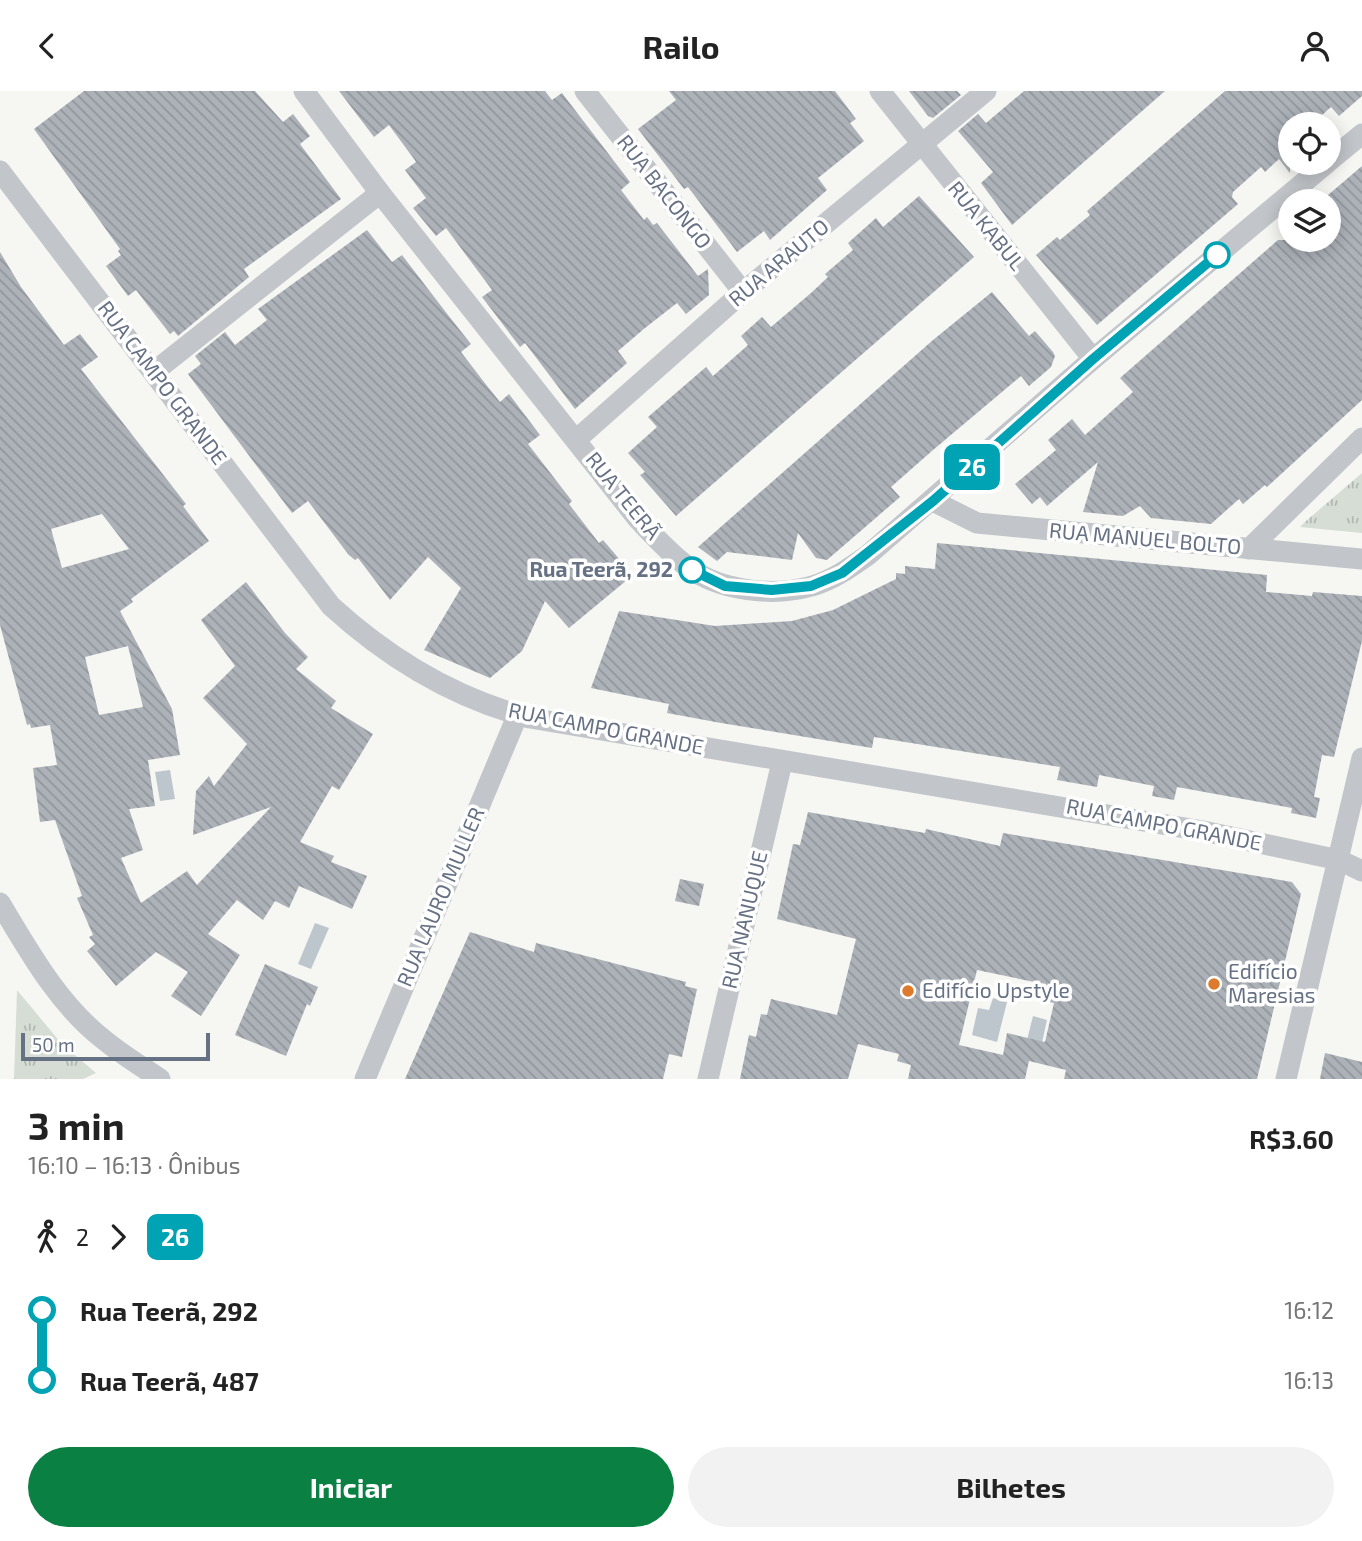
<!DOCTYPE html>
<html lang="pt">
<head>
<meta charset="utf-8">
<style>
  body { margin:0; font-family:"Exo 2",sans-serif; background:#f2f2f2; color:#222; height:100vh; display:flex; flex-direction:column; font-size:26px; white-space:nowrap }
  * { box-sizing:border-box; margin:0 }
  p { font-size:23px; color:#767676 }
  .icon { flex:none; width:38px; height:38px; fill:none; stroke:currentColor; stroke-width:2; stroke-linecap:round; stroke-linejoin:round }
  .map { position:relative; height:988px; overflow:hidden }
  .details { display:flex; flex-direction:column; background:#fff; flex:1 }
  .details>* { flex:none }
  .badge { padding:0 14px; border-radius:10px; font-size:24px; line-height:46px }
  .fabs { position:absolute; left:1278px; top:21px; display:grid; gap:14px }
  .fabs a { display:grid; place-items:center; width:63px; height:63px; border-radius:50%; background:#fff; box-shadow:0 4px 18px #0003; font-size:35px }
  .scale { position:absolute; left:21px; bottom:18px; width:189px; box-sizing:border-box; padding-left:7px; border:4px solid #667184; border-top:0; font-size:19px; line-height:24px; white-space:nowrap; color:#667184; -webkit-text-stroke:5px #fff; paint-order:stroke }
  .map>.badge { position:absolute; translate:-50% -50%; box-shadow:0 0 0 4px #fff }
  .legs { display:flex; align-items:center; gap:10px; height:77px; padding:0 28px; font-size:23px }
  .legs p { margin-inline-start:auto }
  .overview { display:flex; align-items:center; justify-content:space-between; height:119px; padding:0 28px }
  h1 { font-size:38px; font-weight:700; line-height:52px }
  .primary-button { display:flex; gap:14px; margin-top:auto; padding:14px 28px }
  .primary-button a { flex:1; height:80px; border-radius:42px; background:#0b8043; color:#fff; font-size:28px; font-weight:700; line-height:80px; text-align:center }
  .primary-button a+a { background:#f2f2f2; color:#222 }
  ul { padding:0 28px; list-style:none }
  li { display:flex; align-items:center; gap:24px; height:70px; font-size:26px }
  li i { display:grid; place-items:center; width:10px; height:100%; margin:0 9px; background:currentColor }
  li i::after { content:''; width:18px; height:18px; margin:-9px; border:5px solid; border-radius:50%; background:#fff }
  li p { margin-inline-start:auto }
  li:first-child i { background:linear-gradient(#0000 50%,currentColor 0) }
  li:last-child i { background:linear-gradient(currentColor 50%,#0000 0) }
  header { display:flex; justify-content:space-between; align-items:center; height:91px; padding:0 28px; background:#fff; font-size:32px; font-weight:700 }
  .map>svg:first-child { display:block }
</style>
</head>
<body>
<header><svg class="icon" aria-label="back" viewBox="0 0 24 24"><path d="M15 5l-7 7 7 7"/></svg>Railo<svg class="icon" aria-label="person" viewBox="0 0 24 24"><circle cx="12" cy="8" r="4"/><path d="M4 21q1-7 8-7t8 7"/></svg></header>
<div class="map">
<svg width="1362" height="988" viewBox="0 0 1362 988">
  <defs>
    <pattern id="grass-tufts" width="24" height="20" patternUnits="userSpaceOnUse" patternTransform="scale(1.75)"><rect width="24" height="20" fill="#d6ddd5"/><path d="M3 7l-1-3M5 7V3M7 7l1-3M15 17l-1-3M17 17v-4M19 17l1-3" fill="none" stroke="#b1b8b2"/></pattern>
    <pattern id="building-back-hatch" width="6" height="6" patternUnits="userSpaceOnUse" patternTransform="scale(1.75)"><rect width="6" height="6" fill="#adb2b9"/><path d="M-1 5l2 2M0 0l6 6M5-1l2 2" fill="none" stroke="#91959c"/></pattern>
  </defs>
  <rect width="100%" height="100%" fill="#f6f7f3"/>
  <!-- grass -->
  <g fill="url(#grass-tufts)">
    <path d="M 1362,382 L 1362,442 L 1300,436 L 1306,430 Z"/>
    <path d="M 17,899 L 61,952 L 96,982 L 83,988 L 14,988 Z"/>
  </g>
  <!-- water -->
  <g fill="#bec6cd">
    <path d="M 170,679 L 175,708 L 160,710 L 155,681 Z"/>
    <path d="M 315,832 L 329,837 L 311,878 L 298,873 Z"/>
    <path d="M 993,907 L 1007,911 L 997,951 L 972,944 L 978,917 L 989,919 Z"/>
    <path d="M 1033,925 L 1047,929 L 1039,965 L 1024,961 Z"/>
  </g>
  <!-- building -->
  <g fill="url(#building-back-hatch)" fill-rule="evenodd">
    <path d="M 84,0 L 255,0 L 283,31 L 293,23 L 310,45 L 300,53 L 341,108 L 244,178 L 249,186 L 178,245 L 174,240 L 170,243 L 136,199 L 128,205 L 106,175 L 121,164 L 118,160 L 120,158 L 34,38 Z"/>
    <path d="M 339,0 L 545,0 L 552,9 L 562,2 L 630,91 L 621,99 L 644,129 L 647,126 L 653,134 L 657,132 L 698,185 L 708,178 L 709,204 L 686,223 L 677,212 L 645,237 L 618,260 L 627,272 L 575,318 L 525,252 L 520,256 L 482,206 L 492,199 L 446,137 L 436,145 L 413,117 L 426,107 L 405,79 L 416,71 L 414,68 L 389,34 L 374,46 Z"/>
    <path d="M 669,0 L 835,0 L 856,28 L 850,32 L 864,50 L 818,87 L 827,99 L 770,149 L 764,140 L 737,161 L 688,96 L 684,98 L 638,38 L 676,9 Z"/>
    <path d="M 909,0 L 957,0 L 961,4 L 933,27 L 928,25 Z"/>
    <path d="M 1024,0 L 1165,0 L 1012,134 L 981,92 L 993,81 L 958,40 L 978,23 L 986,32 Z"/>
    <path d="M 1225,0 L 1362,0 L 1362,5 L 1339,25 L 1331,16 L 1312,33 L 1290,33 L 1290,82 L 1279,68 L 1265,81 L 1261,76 L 1233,101 L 1232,106 L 1238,113 L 1097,234 L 1036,164 L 1057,146 L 1060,149 L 1090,124 L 1087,120 Z"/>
    <path d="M 1362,75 L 1362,309 L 1267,396 L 1265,394 L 1243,413 L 1239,408 L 1211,433 L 1151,427 L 1140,415 L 1123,425 L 1083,421 L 1098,371 L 1047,415 L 1040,406 L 1032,413 L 1015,393 L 1056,359 L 1048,349 L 1072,328 L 1085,344 L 1133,301 L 1120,287 L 1278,149 L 1328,149 L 1328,104 Z"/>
    <path d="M 919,105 L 974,166 L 676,425 L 640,384 L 645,381 L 628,362 L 657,336 L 648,326 L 706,276 L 713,285 L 748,254 L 741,245 L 762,226 L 771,236 L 811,202 L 828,186 L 825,183 L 853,159 L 848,152 L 876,127 L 883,136 Z"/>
    <path d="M 367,139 L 392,171 L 402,164 L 448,224 L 471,253 L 461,261 L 484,291 L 500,311 L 509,303 L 540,344 L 528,353 L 572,410 L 569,413 L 599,452 L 603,449 L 633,484 L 569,537 L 545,510 L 522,560 L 490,587 L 424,559 L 461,497 L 428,466 L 390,509 L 358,467 L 355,469 L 348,463 L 308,410 L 292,422 L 188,283 L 201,273 L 195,265 L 225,241 L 235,254 L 267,229 L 258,218 Z"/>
    <path d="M 0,161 L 21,196 L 64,254 L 80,243 L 98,266 L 81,278 L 186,413 L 183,415 L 209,450 L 131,508 L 133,511 L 120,520 L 172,618 L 180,664 L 148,669 L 155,715 L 129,718 L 143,759 L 121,767 L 141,812 L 187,780 L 197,794 L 271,716 L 193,744 L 196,700 L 209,685 L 214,695 L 247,653 L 203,607 L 235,575 L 201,529 L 246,491 L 285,542 L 308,566 L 296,578 L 336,610 L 331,617 L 373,643 L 339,699 L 332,695 L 300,751 L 334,765 L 331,771 L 367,785 L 352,818 L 299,795 L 289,817 L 275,810 L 263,829 L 237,809 L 208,843 L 240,864 L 201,925 L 171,905 L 188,881 L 156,861 L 116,895 L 87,860 L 95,853 L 89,846 L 93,844 L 77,807 L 82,805 L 55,729 L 40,731 L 33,677 L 57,674 L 50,634 L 31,637 L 30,633 L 27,634 L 0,534 ZM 102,423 L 129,458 L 62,477 L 51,438 ZM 128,555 L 143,616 L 99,624 L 85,566 Z"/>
    <path d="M 992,201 L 1029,245 L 1035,240 L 1053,261 L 1055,265 L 1051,276 L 1029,295 L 1021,285 L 933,359 L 891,396 L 900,406 L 827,469 L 816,467 L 798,442 L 792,469 L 727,461 L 717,470 L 698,456 L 933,249 Z"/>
    <path d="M 937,452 L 1267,484 L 1266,501 L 1312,505 L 1313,501 L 1362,505 L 1362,550 L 1334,666 L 1322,664 L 1314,706 L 1320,707 L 1316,727 L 1291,722 L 1292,717 L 1177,696 L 1174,709 L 1152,705 L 1154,695 L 1099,684 L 1097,696 L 1057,689 L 1060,676 L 874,646 L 872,657 L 721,632 L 667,622 L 669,613 L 591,597 L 619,520 L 715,535 L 792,530 L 833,519 L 896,488 L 896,482 L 905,483 L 905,475 L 935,478 Z"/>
    <path d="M 808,721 L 925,742 L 926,738 L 1000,755 L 1003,742 L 1292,791 L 1301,803 L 1257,988 L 1064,988 L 1066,979 L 1029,970 L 1025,988 L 908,988 L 911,974 L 897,970 L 899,963 L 858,953 L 848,988 L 740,988 L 749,944 L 756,946 L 761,923 L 767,924 L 771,908 L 837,924 L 856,848 L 777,828 L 793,753 L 800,754 ZM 977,879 L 1039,892 L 1036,908 L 1054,912 L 1045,951 L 1007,942 L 1003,964 L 959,954 Z"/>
    <path d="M 680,788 L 704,793 L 699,815 L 675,810 Z"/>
    <path d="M 470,841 L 534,861 L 536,852 L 686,891 L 685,895 L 697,898 L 682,966 L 669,963 L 663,988 L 405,988 Z"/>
    <path d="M 265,873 L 318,896 L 310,915 L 307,913 L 286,965 L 235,944 Z"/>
    <path d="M 1325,962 L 1362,971 L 1362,988 L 1320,988 Z"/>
  </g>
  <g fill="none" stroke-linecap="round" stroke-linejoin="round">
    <!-- minor -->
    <g stroke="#c2c5c9" stroke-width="21">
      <path d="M 304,0 L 380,102 L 637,427 C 653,444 669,462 688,476 C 720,500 773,506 812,495 C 833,489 851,476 868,464 L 1093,268 L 1327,72"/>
      <path d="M 585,0 L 743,201"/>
      <path d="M 880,0 L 1093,268"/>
      <path d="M 1328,71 L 1362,43"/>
      <path d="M 0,80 L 331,515 C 389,568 453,607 530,627 L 1203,740 L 1339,769 L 1362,780"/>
      <path d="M 155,280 L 380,102"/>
      <path d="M 577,348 L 743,201 L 986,0"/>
      <path d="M 933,410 L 977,432 L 1362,468"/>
      <path d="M 1249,458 L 1362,347"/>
      <path d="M 0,812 C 29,860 58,913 103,948 C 121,963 141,975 160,988"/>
      <path d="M 365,988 L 518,623"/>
      <path d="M 708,988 L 782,671"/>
      <path d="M 1286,988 L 1362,667"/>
    </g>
  </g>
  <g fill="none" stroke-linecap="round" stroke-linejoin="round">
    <defs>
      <path id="line-1" d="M 692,479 L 725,495 L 772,499 L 811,495 L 842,482 L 933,410 L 1093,268 L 1217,164"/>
    </defs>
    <!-- line-1 casing -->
    <use href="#line-1" stroke="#fff" stroke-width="16"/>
    <!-- line-1 -->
    <use href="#line-1" stroke="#00a3b4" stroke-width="10"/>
  </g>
  <!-- markers -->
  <g fill="#fff" stroke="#00a3b4" stroke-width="3.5">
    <circle cx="1217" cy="164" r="12"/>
    <circle cx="692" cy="479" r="12"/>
  </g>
  <g fill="#de7a2c" stroke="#fff" stroke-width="2.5">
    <circle cx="1214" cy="893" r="7"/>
    <circle cx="908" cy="900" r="7"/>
  </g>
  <g text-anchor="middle" stroke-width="7" stroke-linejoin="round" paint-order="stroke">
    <!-- street labels -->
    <g font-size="21" fill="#667184" stroke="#fff">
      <text transform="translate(664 101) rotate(52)" y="7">RUA BACONGO</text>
      <text transform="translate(986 135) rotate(51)" y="7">RUA KABUL</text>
      <text transform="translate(779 172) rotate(-40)" y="7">RUA ARAUTO</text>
      <text transform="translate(162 292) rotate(53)" y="7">RUA CAMPO GRANDE</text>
      <text transform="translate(623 405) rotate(51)" y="7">RUA TEERÃ</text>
      <text transform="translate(1145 448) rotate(5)" y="7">RUA MANUEL BOLTO</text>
      <text transform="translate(606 638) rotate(11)" y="7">RUA CAMPO GRANDE</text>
      <text transform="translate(1164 734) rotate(11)" y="7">RUA CAMPO GRANDE</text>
      <text transform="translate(441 806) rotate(-67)" y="7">RUA LAURO MULLER</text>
      <text transform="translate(745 829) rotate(-77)" y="7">RUA NANUQUE</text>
    </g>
    <!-- stop labels -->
    <g font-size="21" font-weight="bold" fill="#667184" stroke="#fff" text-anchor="end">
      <text x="673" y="486">Rua Teerã, 292</text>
    </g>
    <!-- poi labels -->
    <g font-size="21" fill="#667184" stroke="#fff" text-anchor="start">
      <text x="1228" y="888">Edifício<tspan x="1228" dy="24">Maresias</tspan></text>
      <text x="922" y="907">Edifício Upstyle</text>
    </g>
  </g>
</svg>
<div class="fabs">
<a><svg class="icon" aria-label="locate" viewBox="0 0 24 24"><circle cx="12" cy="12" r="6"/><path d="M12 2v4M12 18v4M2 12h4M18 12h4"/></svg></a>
<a><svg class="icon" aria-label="layers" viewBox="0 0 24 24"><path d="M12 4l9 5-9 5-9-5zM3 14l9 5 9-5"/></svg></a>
</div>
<div class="scale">50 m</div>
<b class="badge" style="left:972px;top:376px;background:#00a3b4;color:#fff">26</b>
</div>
<section class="details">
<div class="overview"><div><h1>3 min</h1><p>16:10 – 16:13 · Ônibus</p></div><b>R$3.60</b></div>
<div class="legs"><svg class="icon" aria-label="walk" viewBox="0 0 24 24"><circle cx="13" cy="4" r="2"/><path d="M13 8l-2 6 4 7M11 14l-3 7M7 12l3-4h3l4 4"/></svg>2<svg class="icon" aria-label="forward" viewBox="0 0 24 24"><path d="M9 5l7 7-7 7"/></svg><b class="badge" style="background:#00a3b4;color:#fff">26</b></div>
<ul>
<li><i style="color:#00a3b4"></i><b>Rua Teerã, 292</b><p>16:12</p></li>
<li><i style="color:#00a3b4"></i><b>Rua Teerã, 487</b><p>16:13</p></li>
</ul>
<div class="primary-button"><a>Iniciar</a><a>Bilhetes</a></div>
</section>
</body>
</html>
